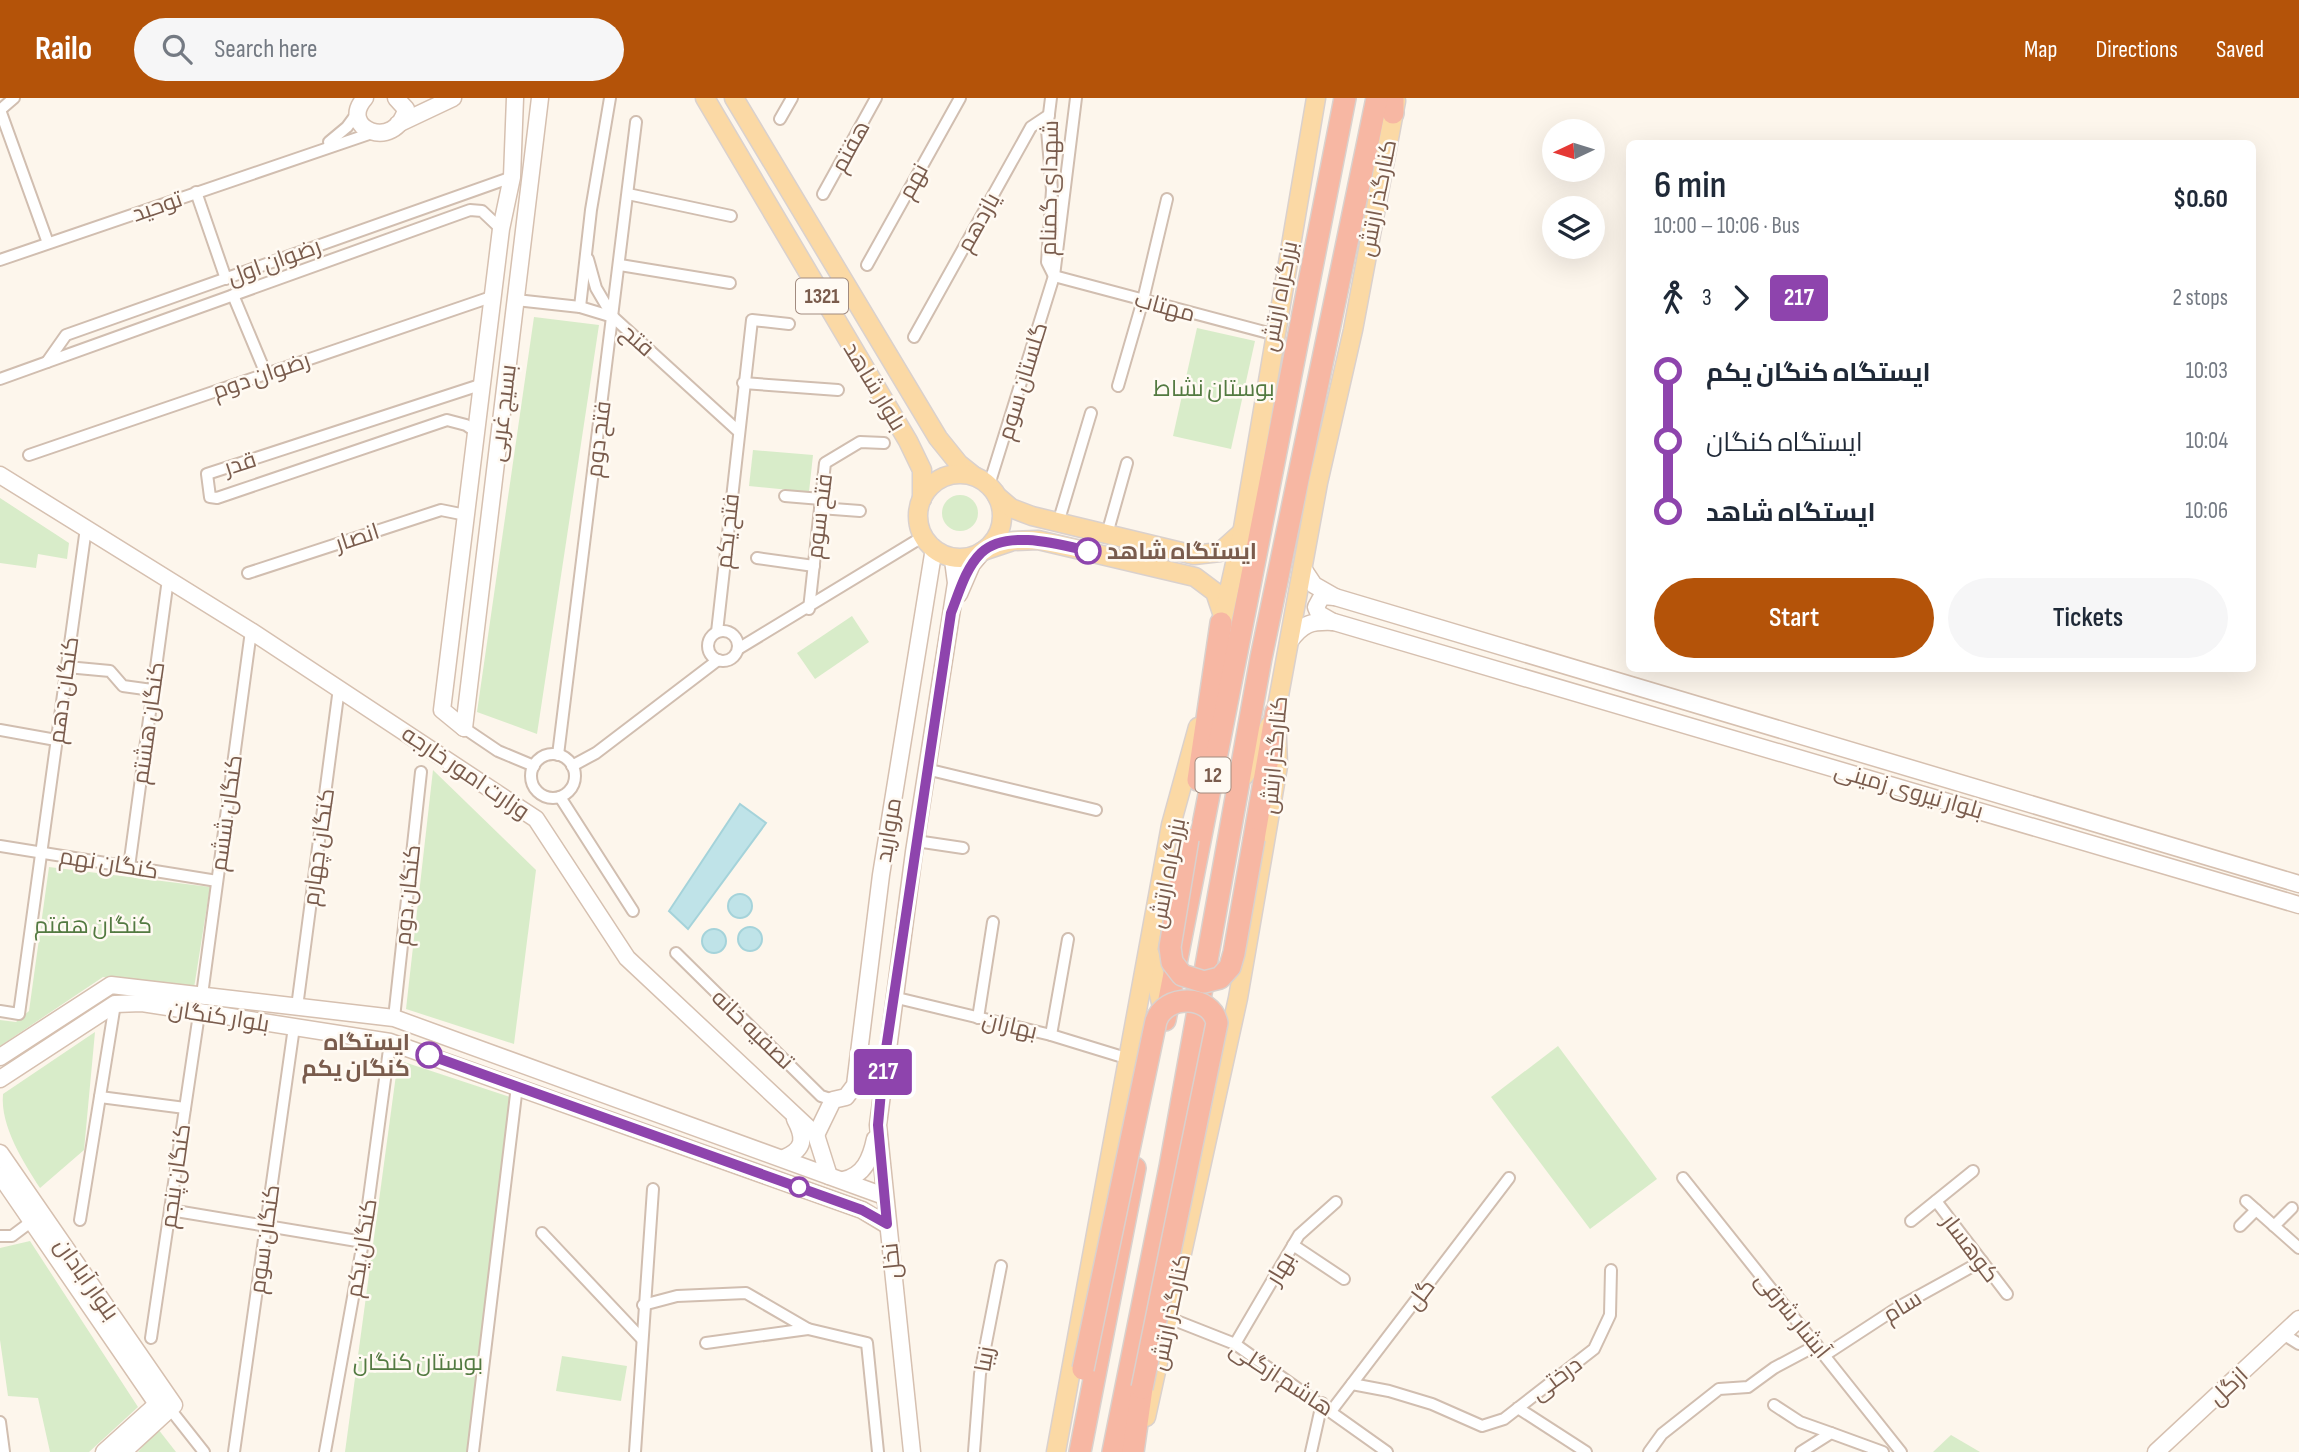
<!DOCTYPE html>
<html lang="en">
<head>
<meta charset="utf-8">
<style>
  body { margin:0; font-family:"Sofia Sans Condensed",Cairo,sans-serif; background:#f6f6f7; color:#1f2937; height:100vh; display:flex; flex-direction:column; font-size:26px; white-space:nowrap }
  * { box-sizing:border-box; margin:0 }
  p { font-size:23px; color:#747a83 }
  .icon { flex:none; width:38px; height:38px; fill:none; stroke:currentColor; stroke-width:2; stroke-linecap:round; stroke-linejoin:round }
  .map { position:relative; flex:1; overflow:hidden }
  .side { position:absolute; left:1626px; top:42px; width:630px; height:532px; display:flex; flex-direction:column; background:#fff; border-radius:10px; box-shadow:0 7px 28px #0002 }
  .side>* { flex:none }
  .badge { padding:0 14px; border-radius:5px; font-size:24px; line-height:46px }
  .needle { width:46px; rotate:266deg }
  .tools { position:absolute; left:1542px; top:21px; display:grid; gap:14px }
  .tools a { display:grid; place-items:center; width:63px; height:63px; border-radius:50%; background:#fff; box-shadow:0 7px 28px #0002; font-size:35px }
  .map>.badge { position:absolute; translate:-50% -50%; box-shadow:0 0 0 4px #fff }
  .legs { display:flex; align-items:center; gap:10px; height:77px; padding:0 28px; font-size:23px }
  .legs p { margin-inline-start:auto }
  .headline { display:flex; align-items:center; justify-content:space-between; height:119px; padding:0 28px }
  h1 { font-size:38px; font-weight:600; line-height:52px }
  .action { display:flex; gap:14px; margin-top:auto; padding:14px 28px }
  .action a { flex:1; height:80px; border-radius:42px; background:#b45309; color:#fff; font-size:28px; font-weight:600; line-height:80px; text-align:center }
  .action a+a { background:#f6f6f7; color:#1f2937 }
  ul { padding:0 28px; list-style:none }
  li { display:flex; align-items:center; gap:24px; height:70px; font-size:26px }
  li i { display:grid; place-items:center; width:10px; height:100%; margin:0 9px; background:currentColor }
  li i::after { content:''; width:18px; height:18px; margin:-9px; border:5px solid; border-radius:50%; background:#fff }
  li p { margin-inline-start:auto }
  li:first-child i { background:linear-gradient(#0000 50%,currentColor 0) }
  li:last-child i { background:linear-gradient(currentColor 50%,#0000 0) }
  header { display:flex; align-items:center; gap:42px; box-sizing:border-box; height:98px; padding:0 35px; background:#b45309; color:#fff }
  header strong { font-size:33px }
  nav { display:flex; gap:38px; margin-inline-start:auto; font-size:24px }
  .search { width:490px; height:63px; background:#f6f6f7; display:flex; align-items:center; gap:18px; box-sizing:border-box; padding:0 24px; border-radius:38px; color:#747a83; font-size:26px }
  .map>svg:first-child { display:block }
</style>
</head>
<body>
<header>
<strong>Railo</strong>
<div class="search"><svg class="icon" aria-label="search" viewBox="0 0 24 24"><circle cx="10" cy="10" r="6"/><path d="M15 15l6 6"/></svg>Search here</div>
<nav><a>Map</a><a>Directions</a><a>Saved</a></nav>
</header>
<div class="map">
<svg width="2299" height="1354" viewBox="0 0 2299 1354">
  <rect width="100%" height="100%" fill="#fdf6ec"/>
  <!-- green -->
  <g fill="#d8ecc9">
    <path d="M 534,219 L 599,227 L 537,636 L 477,614 Z"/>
    <path d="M 1197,230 L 1255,243 L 1231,351 L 1173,338 Z"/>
    <path d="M 753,352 L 813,357 L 809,394 L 749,388 Z"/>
    <circle cx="960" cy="415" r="18"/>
    <path d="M 0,400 L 69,445 L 67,461 L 38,456 L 36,470 L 0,465 Z"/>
    <path d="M 852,518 L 869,544 L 815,581 L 797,555 Z"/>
    <path d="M 433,672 L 536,772 L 514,946 L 406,911 Z"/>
    <path d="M 49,769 L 210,789 L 194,890 L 103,879 L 0,948 L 0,922 L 16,924 L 29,913 Z"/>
    <path d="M 95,934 L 84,1052 L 40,1090 C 24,1065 0,1028 3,996 Z"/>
    <path d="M 1558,948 L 1657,1081 L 1590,1131 L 1491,999 Z"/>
    <path d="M 398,962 L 513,1000 L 467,1354 L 345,1354 Z"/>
    <path d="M 30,1143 L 138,1309 L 89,1354 L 50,1354 L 38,1300 L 8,1298 L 0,1242 L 0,1150 Z"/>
    <path d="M 562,1258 L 627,1268 L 621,1303 L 556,1293 Z"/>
    <path d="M 158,1331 L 176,1354 L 138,1354 Z"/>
    <path d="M 1951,1337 L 1980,1354 L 1933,1354 Z"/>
  </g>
  <!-- water -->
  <g fill="#bfe3e8" stroke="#a5d3da" stroke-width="2">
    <path d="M 740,706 L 766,725 L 688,831 L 669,813 Z"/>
    <circle cx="740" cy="808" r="12"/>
    <circle cx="750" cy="841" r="12"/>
    <circle cx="714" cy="843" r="12"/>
  </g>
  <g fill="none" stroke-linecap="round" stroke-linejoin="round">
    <defs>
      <g id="street">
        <path d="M 1051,0 L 1047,32 L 1052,92 L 1047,164 L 1054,178"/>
        <path d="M 0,12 L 48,145"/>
        <path d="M 0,12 L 14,0"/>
        <path d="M 780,21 L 792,0"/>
        <path d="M 329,44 L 347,29 L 358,14"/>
        <path d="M 196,94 L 226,181"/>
        <path d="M 628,96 L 731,118"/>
        <path d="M 823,96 L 876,0"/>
        <path d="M 588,161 L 596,190 L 613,219"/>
        <path d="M 0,162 L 372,35"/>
        <path d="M 620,167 L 730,185"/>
        <path d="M 867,167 L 960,0"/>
        <path d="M 1054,178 L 1276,237"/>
        <path d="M 233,197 L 266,276"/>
        <path d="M 516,202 L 580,209 L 613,219 L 737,332"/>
        <path d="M 580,209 L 591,112 L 610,0"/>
        <path d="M 914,239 L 1031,29 L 1049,17"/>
        <path d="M 47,264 L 66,237 L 512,79"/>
        <path d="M 0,281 L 470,112 L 482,113 L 501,131"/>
        <path d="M 743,285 L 838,292"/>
        <path d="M 1118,288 L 1143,202 L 1167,101"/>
        <path d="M 476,334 L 466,327 L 447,322 L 217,400 L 210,399 L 207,376 L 483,286"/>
        <path d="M 29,357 L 494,198"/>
        <path d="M 989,387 L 1054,178 L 1076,0"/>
        <path d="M 785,398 L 821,401"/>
        <path d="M 820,410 L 860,413"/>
        <path d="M 1058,425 L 1091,315"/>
        <path d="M 1107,436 L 1127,365"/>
        <path d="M 757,460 L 814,468"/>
        <path d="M 248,475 L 441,412 L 466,417"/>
        <path d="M 809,511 L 825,365 L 860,344 L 884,345"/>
        <circle cx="723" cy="548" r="15"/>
        <path d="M 717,534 L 752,222 L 789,226"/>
        <path d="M 738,551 L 924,438"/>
        <path d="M 67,569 L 110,573 L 123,588 L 152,592"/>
        <path d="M 464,630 L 498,653 L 534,668"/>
        <path d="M 0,632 L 56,642"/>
        <circle cx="553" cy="678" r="22"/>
        <path d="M 558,657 L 636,24"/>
        <path d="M 572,668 L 596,655 L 718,562"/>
        <path d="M 926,671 L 1096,712"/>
        <path d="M 560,699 L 633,813"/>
        <path d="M 916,743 L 963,750"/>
        <path d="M 0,748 L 217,783"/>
        <path d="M 129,769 L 168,481"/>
        <path d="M 676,855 L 821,998 L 833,1002"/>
        <path d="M 202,897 L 251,533"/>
        <path d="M 893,899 L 1051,937 L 1126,960"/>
        <path d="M 297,909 L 339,590"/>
        <path d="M 0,913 L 19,916 L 86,430"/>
        <path d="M 394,920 L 421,674"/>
        <path d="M 978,920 L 993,824"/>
        <path d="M 1051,937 L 1068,841"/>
        <path d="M 100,999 L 185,1010"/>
        <path d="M 1683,1080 L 1901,1354"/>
        <path d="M 1936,1103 L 2007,1196"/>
        <path d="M 2246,1103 L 2299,1150"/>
        <path d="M 170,1112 L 363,1144"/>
        <path d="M 80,1122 L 115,906"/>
        <path d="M 1911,1123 L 1973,1073"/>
        <path d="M 2240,1128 L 2256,1112"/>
        <path d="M 2274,1128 L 2292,1110"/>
        <path d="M 542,1135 L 642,1241"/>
        <path d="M 0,1138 L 12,1138 L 32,1123"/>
        <path d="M 1293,1147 L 1344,1181"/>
        <path d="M 643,1207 L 677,1198 L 746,1195 L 808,1231 L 867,1245 L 878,1354"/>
        <path d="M 1169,1220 L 1235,1246 L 1387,1354"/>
        <path d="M 2283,1236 L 2299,1246"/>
        <path d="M 151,1240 L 199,916"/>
        <path d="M 706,1245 L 808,1231"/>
        <path d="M 1235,1246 L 1299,1137 L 1336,1104"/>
        <path d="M 1825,1257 L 1897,1210 L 1982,1163"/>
        <path d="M 1352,1286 L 1389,1293 L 1432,1306 L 1482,1328 L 1504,1321 L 1594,1251 L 1610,1217 L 1611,1172"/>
        <path d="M 1774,1307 L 1800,1324 L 1831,1335"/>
        <path d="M 1518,1310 L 1586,1354"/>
        <path d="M 170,1311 L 204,1354"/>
        <path d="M 1332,1312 L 1509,1080"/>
        <path d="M 0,1324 L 4,1354"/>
        <path d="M 234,1354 L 294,929"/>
        <path d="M 325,1354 L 363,1144 L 390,944"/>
        <path d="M 473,1354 L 517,988"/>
        <path d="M 635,1354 L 653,1091"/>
        <path d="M 974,1354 L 980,1276 L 1001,1168"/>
        <path d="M 1311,1354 L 1322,1305"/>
        <path d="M 1649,1354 L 1662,1336 L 1719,1291 L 1748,1289 L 1774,1270 L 1817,1247"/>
        <path d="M 1801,1354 L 1831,1335 L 1883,1354"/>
      </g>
      <g id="secondary">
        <path d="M 365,0 C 337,31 396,54 406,11 L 396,0"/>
        <path d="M 398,26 L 453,0"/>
        <path d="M 0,377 L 251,533 L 536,721 L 627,860 L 816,1037 L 829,1078"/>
        <path d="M 1302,469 L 1314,487 L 1335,499 L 2299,786"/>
        <path d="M 959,496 L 972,466 L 983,453"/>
        <path d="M 1333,524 L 1319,516 L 1316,509 L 1322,498 L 1335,499"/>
        <path d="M 1289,544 C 1303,525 1311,523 1334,524 L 2299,807"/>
        <path d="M 464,630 L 442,612 L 501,131 L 512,79 L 515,0"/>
        <path d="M 464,630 L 540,0"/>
        <path d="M 0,959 L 111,887 L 394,920 L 884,1098"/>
        <path d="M 0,981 L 115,906 L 142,905 L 390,944 L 862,1112 L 887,1127"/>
        <path d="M 816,1037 L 833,1002 L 846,999 L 855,987 L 881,777 L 934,450"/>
        <path d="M 0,1055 L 174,1307 L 123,1354"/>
        <path d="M 784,1060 C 805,1051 805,1040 795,1021"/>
        <path d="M 0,1077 L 164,1316"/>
        <path d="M 843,1082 C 864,1078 871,1060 875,1041"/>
        <path d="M 104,1354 L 165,1299"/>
        <path d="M 912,1354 L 878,1027 L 914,754 L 956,485 L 953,462 L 945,457"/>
        <path d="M 2156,1354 L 2299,1221"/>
      </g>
      <g id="primary">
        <path d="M 705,0 L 908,343 L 922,372 L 922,401"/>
        <path d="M 734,0 L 938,340 L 959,366 L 974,378"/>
        <circle cx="960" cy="418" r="42"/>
        <path d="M 997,398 L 1011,410 L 1032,418 L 1194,457 L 1220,454 L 1240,436"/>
        <path d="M 983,453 L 1013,443 L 1038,442 L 1195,479 L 1215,494 L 1222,515"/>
        <path d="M 1219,537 L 1243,430 L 1316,0"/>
        <path d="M 1245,677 L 1270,627"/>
        <path d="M 1150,857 L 1164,918"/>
        <path d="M 1146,1319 L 1238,900 L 1278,668 L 1276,614 L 1318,385 L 1353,232 L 1396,3"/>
        <path d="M 1056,1354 L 1171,727 L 1198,629"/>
      </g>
      <g id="highway">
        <path d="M 1393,0 L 1393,15"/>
        <path d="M 1198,682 L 1221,525"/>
        <path d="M 1254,741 L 1276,614"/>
        <path d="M 1165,922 L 1345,0"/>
        <path d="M 1080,1354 L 1135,1070"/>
        <path d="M 1113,1354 L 1170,1069 L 1261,560 L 1377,0"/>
        <path d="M 1133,1354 L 1142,1290"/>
      </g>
    </defs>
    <!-- street casing -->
    <use href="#street" stroke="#d1beb0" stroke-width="14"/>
    <!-- secondary casing -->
    <use href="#secondary" stroke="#d6c0b0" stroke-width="19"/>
    <!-- primary casing -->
    <use href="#primary" stroke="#dad1cd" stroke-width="21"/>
    <!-- highway casing -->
    <use href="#highway" stroke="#dad1cd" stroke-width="24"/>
    <!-- street -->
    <use href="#street" stroke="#fff" stroke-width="10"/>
    <!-- secondary -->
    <use href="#secondary" stroke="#fff" stroke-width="16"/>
    <!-- primary -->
    <use href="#primary" stroke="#fbd9a5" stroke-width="18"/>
    <!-- highway -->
    <use href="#highway" stroke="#f7b7a3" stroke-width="21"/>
    <defs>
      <g id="highway-bridge">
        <path d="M 1188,741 L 1170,849 L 1172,864 L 1182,877 L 1204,884 L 1220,880 L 1230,869 L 1234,855 L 1254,741"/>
        <path d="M 1083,1271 L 1156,923 C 1165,896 1211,896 1217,925 L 1142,1290"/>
      </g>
    </defs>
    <!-- highway-bridge casing -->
    <use href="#highway-bridge" stroke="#dad1cd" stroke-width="24" stroke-linecap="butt"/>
    <!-- highway-bridge -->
    <use href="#highway-bridge" stroke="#f7b7a3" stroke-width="21"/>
  </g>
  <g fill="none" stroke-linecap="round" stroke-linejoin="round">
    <defs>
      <path id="line-1" d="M 429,957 L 862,1112 L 887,1126 L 878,1027 L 883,971 L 951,515 C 959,495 965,471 981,455 C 1006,431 1058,446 1088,453"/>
    </defs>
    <!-- line-1 casing -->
    <use href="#line-1" stroke="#fff" stroke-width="16"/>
    <!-- line-1 -->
    <use href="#line-1" stroke="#8e44ad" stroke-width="10"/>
  </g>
  <!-- markers -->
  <g fill="#fff" stroke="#8e44ad" stroke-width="3.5">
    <circle cx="1088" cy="453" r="12"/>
    <circle cx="429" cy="957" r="12"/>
    <circle cx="799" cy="1089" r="9"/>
  </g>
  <g text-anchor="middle" stroke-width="5" stroke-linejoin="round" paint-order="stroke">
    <!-- shield labels -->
    <g fill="#fffaf3" stroke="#a28b7f" stroke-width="2">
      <rect x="796" y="180.5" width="52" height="35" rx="5"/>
      <rect x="1195.5" y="659.5" width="35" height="35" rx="5"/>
    </g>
    <g font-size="21" font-weight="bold" fill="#7a5c4d">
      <text x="822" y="205">1321</text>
      <text x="1213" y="684">12</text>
    </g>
    <!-- street labels -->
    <g font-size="23" fill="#7a5c4d" stroke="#fffaf3">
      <text transform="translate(850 48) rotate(-61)" y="8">هفتم</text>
      <text transform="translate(913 83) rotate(-61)" y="8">نهم</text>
      <text transform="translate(1049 90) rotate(-89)" y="8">شهدای گمنام</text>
      <text transform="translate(1377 100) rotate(-79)" y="8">کنارگذر ارتش</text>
      <text transform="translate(157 108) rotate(-19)" y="8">توحید</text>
      <text transform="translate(978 124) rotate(-61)" y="8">یازدهم</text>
      <text transform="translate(274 163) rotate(-20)" y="8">رضوان اول</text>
      <text transform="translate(1279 198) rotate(-79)" y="8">بزرگراه ارتش</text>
      <text transform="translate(1165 208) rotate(15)" y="8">مهتاب</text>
      <text transform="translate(638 242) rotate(42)" y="8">فتح</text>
      <text transform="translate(261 277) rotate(-19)" y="8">رضوان دوم</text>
      <text transform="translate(1022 283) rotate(-73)" y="8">گلستان سوم</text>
      <text transform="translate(875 288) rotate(59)" y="8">بلوار شاهد</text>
      <text transform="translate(502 315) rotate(-83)" y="8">بسیج غربی</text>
      <text transform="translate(598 341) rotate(-83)" y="8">فتح دوم</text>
      <text transform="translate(240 365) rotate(-18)" y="8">قدر</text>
      <text transform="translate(819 418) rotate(-83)" y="8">فتح سوم</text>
      <text transform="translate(727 433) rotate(-84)" y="8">فتح یکم</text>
      <text transform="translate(357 439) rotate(-18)" y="8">انصار</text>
      <text transform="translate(63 592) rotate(-82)" y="8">کنگان دهم</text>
      <text transform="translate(148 625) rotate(-82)" y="8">کنگان هشتم</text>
      <text transform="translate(1274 657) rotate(-85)" y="8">کنارگذر ارتش</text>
      <text transform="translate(466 674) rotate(34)" y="8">وزارت امور خارجه</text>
      <text transform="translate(1909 692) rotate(16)" y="8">بلوار نیروی زمینی</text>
      <text transform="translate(226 715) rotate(-82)" y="8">کنگان ششم</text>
      <text transform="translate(888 732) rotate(-81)" y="8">مروارید</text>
      <text transform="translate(318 749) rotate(-82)" y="8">کنگان چهارم</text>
      <text transform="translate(109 765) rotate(9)" y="8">کنگان نهم</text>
      <text transform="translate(1167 775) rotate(-79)" y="8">بزرگراه ارتش</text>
      <text transform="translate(407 797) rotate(-84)" y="8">کنگان دوم</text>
      <text transform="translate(219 918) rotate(9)" y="8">بلوار کنگان</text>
      <text transform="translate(1010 927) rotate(13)" y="8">بهاران</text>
      <text transform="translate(753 931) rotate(44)" y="8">تصفیه خانه</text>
      <text transform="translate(175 1078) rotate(-82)" y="8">کنگان پنجم</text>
      <text transform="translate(264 1141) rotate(-82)" y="8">کنگان سوم</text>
      <text transform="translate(361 1150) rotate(-81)" y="8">کنگان یکم</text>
      <text transform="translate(1971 1150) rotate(53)" y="8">کوهسار</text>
      <text transform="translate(891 1163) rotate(-96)" y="8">نخل</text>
      <text transform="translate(1280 1170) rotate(-59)" y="8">بهار</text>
      <text transform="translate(87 1181) rotate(55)" y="8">بلوار آبادان</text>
      <text transform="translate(1420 1196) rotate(-53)" y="8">گل</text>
      <text transform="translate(1902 1208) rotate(-31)" y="8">سام</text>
      <text transform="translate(1170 1214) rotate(-78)" y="8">کنارگذر ارتش</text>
      <text transform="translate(1793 1217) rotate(51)" y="8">آبشار شرقی</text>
      <text transform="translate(984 1261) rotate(-80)" y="8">زیبا</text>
      <text transform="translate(1282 1280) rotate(33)" y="8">هاشم ازگلی</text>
      <text transform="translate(1556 1280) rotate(-37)" y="8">درختی</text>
      <text transform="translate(2228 1288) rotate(-43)" y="8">ازگل</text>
    </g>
    <!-- park labels -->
    <g font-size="23" fill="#537a41" stroke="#fffaf3">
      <text x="1214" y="298">بوستان نشاط</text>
      <text x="93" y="835">کنگان هفتم</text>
      <text x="418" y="1272">بوستان کنگان</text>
    </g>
    <!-- stop labels -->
    <g font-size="23" font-weight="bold" fill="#7a5c4d" stroke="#fffaf3" text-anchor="start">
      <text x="1107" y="461">ایستگاه شاهد</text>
      <text x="410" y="952" text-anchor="end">ایستگاه<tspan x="410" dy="26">کنگان یکم</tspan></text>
    </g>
  </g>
</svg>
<div class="tools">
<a><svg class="needle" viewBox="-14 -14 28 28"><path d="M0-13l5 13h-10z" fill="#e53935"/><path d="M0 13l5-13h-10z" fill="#747a83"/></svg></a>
<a><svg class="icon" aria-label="layers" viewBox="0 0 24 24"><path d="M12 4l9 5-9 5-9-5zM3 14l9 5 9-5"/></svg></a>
</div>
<b class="badge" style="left:883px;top:974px;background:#8e44ad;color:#fff">217</b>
<section class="side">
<div class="headline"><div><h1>6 min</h1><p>10:00 – 10:06 · Bus</p></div><b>$0.60</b></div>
<div class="legs"><svg class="icon" aria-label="walk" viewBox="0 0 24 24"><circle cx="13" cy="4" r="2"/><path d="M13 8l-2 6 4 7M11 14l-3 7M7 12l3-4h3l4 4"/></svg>3<svg class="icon" aria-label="forward" viewBox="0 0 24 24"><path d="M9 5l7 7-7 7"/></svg><b class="badge" style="background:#8e44ad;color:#fff">217</b><p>2 stops</p></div>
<ul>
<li><i style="color:#8e44ad"></i><b>ایستگاه کنگان یکم</b><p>10:03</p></li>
<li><i style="color:#8e44ad"></i><span>ایستگاه کنگان</span><p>10:04</p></li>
<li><i style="color:#8e44ad"></i><b>ایستگاه شاهد</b><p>10:06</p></li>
</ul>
<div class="action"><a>Start</a><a>Tickets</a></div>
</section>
</div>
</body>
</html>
